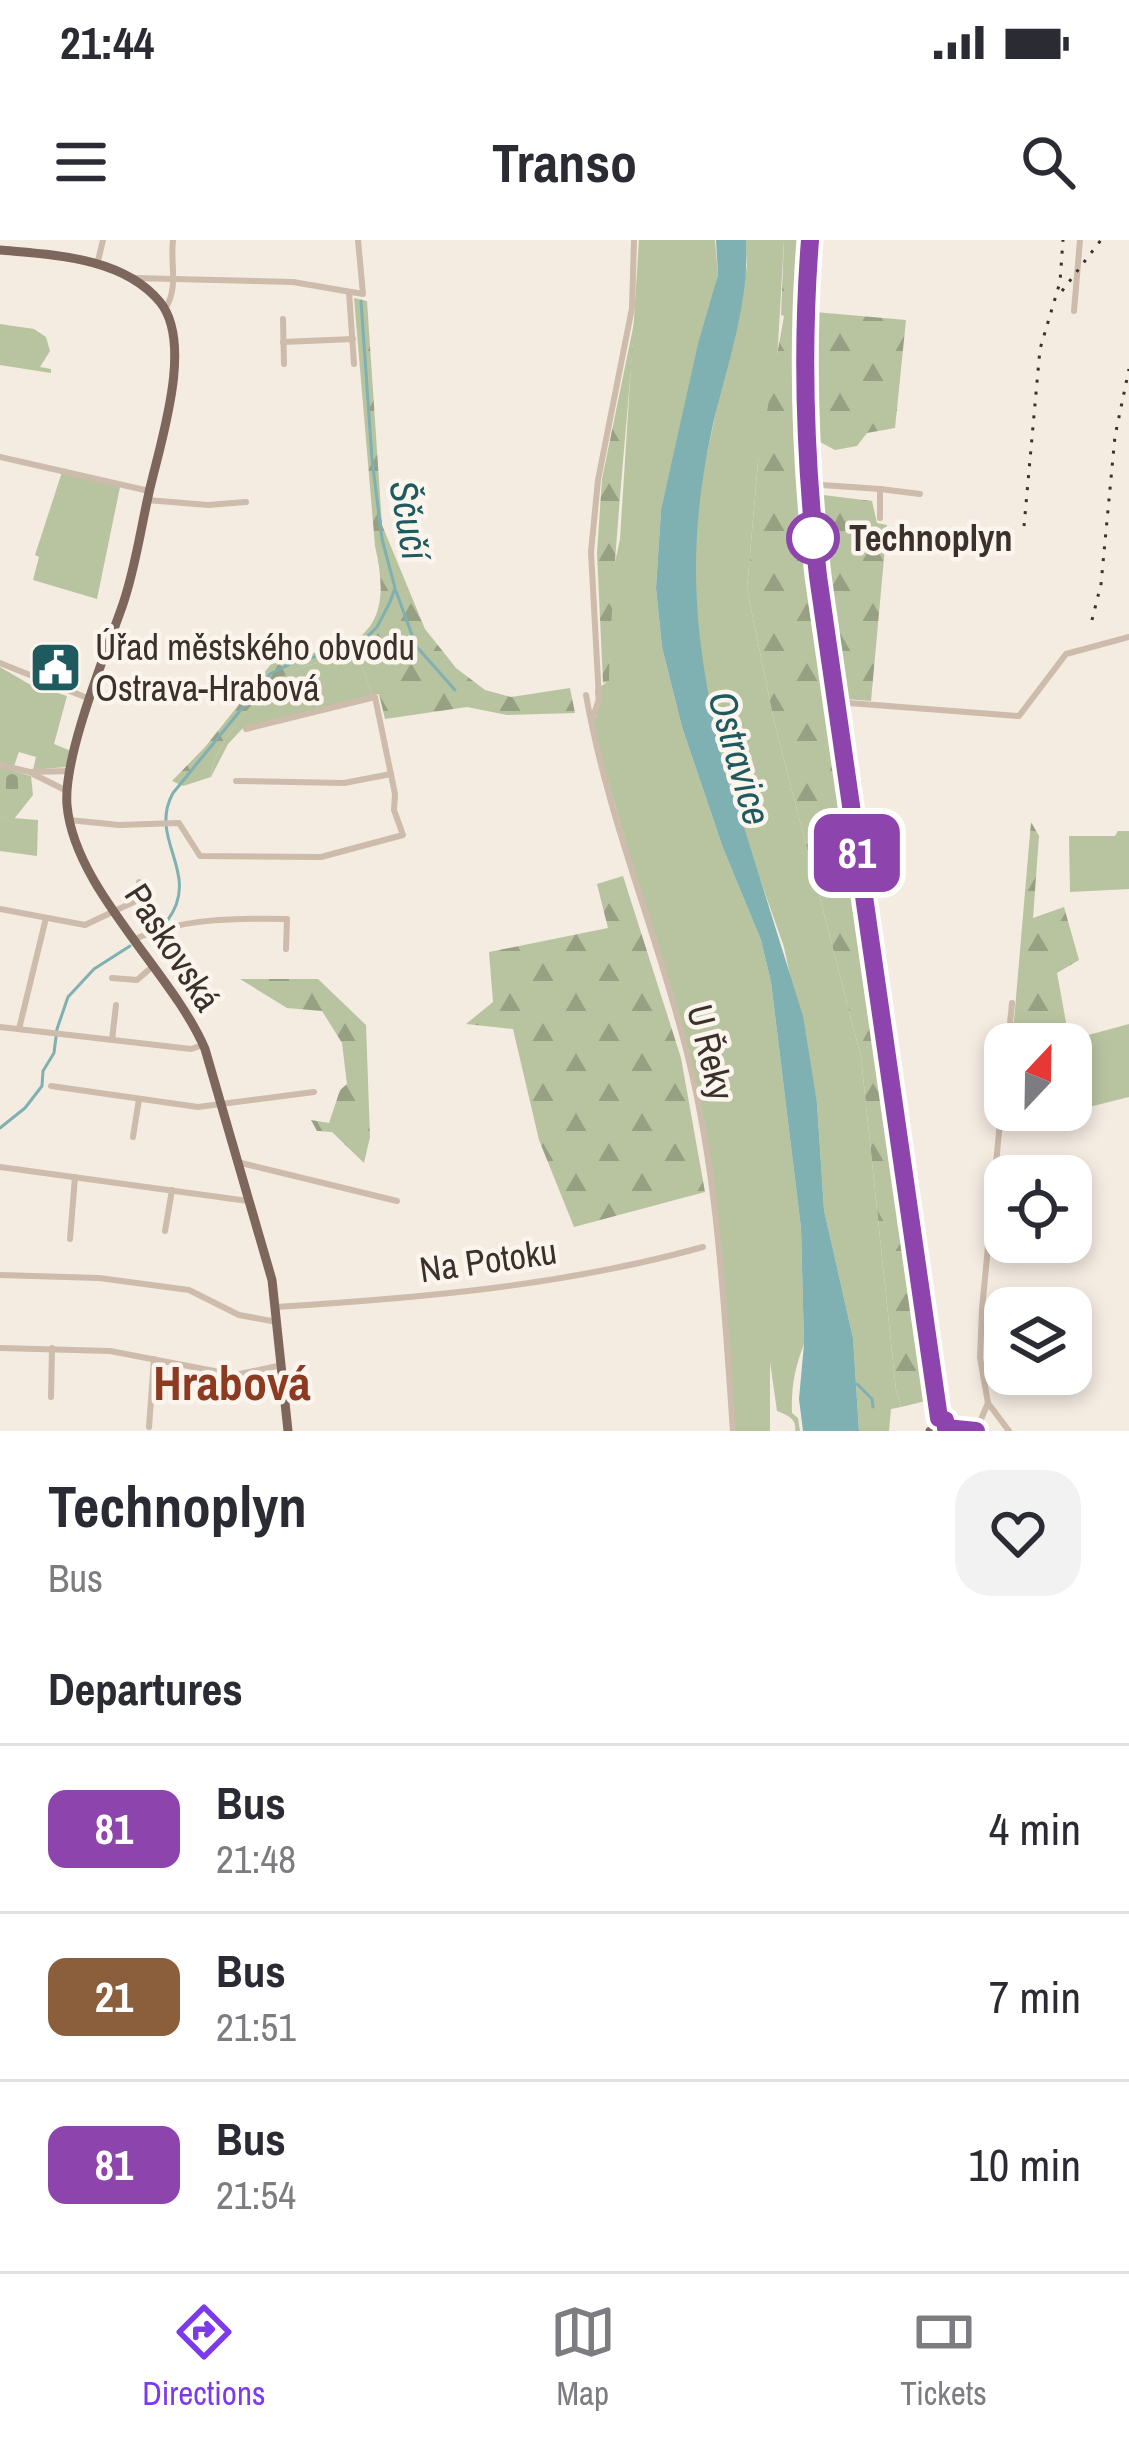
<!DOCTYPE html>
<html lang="en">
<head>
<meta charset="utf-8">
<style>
  body { margin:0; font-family:"Archivo Narrow",sans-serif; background:#f2f2f3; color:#2b2b33; height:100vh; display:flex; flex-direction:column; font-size:45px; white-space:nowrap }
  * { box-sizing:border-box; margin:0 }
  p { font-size:39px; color:#7c7c81 }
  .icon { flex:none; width:66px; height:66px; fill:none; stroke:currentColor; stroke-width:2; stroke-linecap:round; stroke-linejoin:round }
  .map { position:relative; height:1191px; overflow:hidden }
  .drawer { display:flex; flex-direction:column; background:#fff; flex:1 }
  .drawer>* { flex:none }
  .badge { padding:0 24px; border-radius:18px; font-size:42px; line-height:78px }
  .needle { width:78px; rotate:22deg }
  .controls { position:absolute; left:984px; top:783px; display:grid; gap:24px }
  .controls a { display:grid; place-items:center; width:108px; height:108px; border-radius:24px; background:#fff; box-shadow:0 6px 18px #0003; font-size:60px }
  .map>.badge { position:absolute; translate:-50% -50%; box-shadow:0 0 0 6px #fff }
  h2 { padding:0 48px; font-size:45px; line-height:108px }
  .round { display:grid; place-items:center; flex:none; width:126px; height:126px; border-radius:36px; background:#f2f2f3 }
  .head { display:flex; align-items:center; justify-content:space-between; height:204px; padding:0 48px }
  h1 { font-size:57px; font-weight:700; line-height:90px }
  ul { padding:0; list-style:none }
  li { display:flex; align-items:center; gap:36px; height:168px; padding:0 48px; border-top:3px solid #e1e1e2 }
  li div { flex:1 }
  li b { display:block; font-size:45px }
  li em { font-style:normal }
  li .badge { min-width:132px; font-weight:700; text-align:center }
  .status { display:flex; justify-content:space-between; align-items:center; height:84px; padding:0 60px; background:#fff; direction:ltr }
  .status svg { height:33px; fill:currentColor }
  header { display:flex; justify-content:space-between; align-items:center; height:156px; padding:0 48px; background:#fff; font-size:54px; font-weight:700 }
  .tabs { display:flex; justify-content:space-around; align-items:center; height:168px; border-top:3px solid #e1e1e2; background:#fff; font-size:33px; color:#7c7c81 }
  .tabs a { display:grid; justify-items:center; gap:6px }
  .tabs .selected { color:#7c3aed }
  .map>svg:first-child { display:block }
</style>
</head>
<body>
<div class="status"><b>21:44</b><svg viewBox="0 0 49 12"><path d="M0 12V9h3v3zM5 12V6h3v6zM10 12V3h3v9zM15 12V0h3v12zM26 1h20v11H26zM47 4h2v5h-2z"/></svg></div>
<header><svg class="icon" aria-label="menu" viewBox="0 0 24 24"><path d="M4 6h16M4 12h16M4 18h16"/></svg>Transo<svg class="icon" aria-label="search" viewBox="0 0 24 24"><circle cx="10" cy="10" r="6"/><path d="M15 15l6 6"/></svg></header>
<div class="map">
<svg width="1129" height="1191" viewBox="0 0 1129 1191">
  <defs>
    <pattern id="forest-firs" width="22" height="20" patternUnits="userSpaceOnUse" patternTransform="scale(3)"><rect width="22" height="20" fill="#b8c4a0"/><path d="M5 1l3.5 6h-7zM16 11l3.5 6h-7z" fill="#97a083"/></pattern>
    <pattern id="cemetery-stones" width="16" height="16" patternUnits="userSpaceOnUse" patternTransform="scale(3)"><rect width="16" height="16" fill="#b8c4a0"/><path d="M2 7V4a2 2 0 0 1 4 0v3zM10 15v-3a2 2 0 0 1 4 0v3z" fill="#97a083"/></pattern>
  </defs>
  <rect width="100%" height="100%" fill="#f4ebe1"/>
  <!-- green -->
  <g fill="#b8c4a0">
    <path d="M 639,0 L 715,0 L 718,35 L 661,270 L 656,348 L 662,407 L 682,487 L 723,608 L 761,700 L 771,742 L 801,988 L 804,1104 C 795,1127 791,1147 792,1173 L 798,1178 L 800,1191 L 795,1191 C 797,1178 787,1175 777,1171 L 770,1122 L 770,1191 L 735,1191 L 706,908 L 688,817 L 591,482 L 597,476 L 595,450 L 609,441 L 611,341 L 620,299 Z"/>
    <path d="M 746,0 L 784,0 L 776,140 L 758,222 L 747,349 L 774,481 L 861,817 L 896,1150 L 901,1167 L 891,1169 L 889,1191 L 859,1191 L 853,1098 L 824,970 L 817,863 L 784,707 L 724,537 L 696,393 L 693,319 L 701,242 L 747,26 Z"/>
    <path d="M 0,84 L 34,89 L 46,97 L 50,111 L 40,127 L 51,129 L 51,133 L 0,125 Z"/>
    <path d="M 62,232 L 120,247 L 97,359 L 33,340 L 39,317 L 35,315 Z"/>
    <path d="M 358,414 L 372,455 L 243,488 L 228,504 L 211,537 C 211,508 264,443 292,431 C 312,422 337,420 358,414 Z"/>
    <path d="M 0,427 L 29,444 L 67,456 L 54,504 L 71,511 L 66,527 L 33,530 L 36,517 L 19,512 L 14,526 L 0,522 Z"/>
    <path d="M 0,577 L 38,580 L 37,616 L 0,611 Z"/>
    <path d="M 1118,591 L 1129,591 L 1129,649 L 1070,652 L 1069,596 L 1115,596 Z"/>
    <path d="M 1129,784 L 1129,857 L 1073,871 L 1070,800 Z"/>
  </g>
  <!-- forest -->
  <g fill="url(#forest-firs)">
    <path d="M 784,0 L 805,0 L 799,71 L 800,268 L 815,346 L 877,811 L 930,1160 L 901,1167 L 896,1150 L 861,817 L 774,481 L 747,349 L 758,222 L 784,76 L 781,75 Z"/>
    <path d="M 354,58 L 367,61 L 382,285 L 425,389 L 456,428 L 485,450 L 511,457 L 570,448 L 575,473 L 507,475 L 467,467 L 385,479 L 379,454 L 372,455 L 358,415 C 336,420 311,422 291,432 C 264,444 211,508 211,537 L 183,546 L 172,541 L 205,507 L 275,419 C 296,412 322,415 342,407 C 388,388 384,346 375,306 Z"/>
    <path d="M 815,72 L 906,80 L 895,188 L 867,193 L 857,206 L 835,210 L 820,202 L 813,136 Z"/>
    <path d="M 635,78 C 626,200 612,320 609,442 L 603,443 L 597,313 L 602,239 Z"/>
    <path d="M 823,255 L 872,261 L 877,283 L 887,285 L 871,461 L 846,459 L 825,358 L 827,320 L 820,270 Z"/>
    <path d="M 1031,582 L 1039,596 L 1033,678 L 1064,667 L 1079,720 L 1057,733 L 1070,804 L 1012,804 Z"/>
    <path d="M 623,636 L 681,818 L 705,952 L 574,987 L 539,900 L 513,789 L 466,784 L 493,762 L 489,712 L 608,688 L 597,644 Z"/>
    <path d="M 240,739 L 318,739 L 366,785 L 370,897 L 364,923 L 332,892 L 317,891 L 311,880 L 329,883 L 340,850 L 347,844 L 342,803 L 322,771 L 287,768 Z"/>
  </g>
  <!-- cemetery -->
  <path fill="url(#cemetery-stones)" d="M 0,527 L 31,536 L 33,555 L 14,579 L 0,577 Z"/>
  <!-- water -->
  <path fill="#7fb0b2" d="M 716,0 L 746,0 C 750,64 726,127 712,189 C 691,286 691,365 710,462 C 717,499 723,534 738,568 L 803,776 L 817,863 L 824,970 L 853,1098 L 859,1191 L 803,1191 L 799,1159 L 804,1104 L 801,988 L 771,742 L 761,700 L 723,608 L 682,487 L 662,407 L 656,348 L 661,270 L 698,104 L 718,35 Z"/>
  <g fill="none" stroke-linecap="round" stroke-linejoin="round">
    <!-- stream -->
    <g stroke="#7fb0b2" stroke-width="3">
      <path d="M 396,351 L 416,406 L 455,450"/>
      <path d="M 167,681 C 203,633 147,600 173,553 L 270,434 L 298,420 L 355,409 L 377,387 L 390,362 L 395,348 L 382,299 L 372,219 L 361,61"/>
      <path d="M 0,888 L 25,868 L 42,846 L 43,831 L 54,813 L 57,789 L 68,757 L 94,729 L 130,706"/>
      <path d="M 857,1144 L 872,1159 L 873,1167"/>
    </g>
    <!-- minor -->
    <g stroke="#cdbbac" stroke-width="6">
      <path d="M 97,25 L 103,0"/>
      <path d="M 134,38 L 293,42 L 363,54 L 358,0"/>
      <path d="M 349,52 L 354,124"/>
      <path d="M 165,69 C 179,48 170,24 173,0"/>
      <path d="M 1074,71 L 1080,0"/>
      <path d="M 283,79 L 284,124"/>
      <path d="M 283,102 L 353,99"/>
      <path d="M 0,217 L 149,251"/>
      <path d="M 807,244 L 880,249"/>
      <path d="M 147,260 L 208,265 L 246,262"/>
      <path d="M 880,278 L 880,249 L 920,254"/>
      <path d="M 0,423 L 90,459"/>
      <path d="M 586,455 C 608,580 658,695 688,817 C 718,938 724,1067 733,1191"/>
      <path d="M 836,462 L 1019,476 L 1066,414 L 1129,397"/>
      <path d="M 593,477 L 599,459 L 591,312 L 598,240 L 632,68 L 634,0"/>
      <path d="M 0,525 L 30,532 L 71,531"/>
      <path d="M 33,534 L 67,551"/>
      <path d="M 236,541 L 344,543 L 391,534"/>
      <path d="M 69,580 L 119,585 L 179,583 L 200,616 L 321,617 L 403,595 L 394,570 L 395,554 L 375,457 L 246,489"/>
      <path d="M 0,669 L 85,685 L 142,658 L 139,642"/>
      <path d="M 133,700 C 179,678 237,678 287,679 L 286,709"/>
      <path d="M 112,738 L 137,740 L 152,727"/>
      <path d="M 0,787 L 191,809 L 203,805"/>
      <path d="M 19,789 L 46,678"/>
      <path d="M 112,800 L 116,765"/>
      <path d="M 1008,804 L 1012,763"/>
      <path d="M 51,846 L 198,867 L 314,852"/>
      <path d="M 133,897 L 139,859"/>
      <path d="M 237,922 L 397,961"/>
      <path d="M 0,927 L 248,961"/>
      <path d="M 165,991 L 172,950"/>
      <path d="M 70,999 L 75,937"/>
      <path d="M 0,1035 L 99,1038 L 189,1050 L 239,1075 L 277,1082"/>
      <path d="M 276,1067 C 420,1058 563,1046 703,1007"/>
      <path d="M 0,1108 L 110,1111 L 235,1135 L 282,1125"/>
      <path d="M 51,1157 L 52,1108"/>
      <path d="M 988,1163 L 1009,1191"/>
      <path d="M 149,1187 L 154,1119"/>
      <path d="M 976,1191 L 988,1163 L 980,1118 L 982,1069 L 1005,830"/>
    </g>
    <!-- major -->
    <g stroke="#7d675c" stroke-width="9">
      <path d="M 810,0 L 803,141 L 809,266 L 939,1178 L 946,1181 L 946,1188"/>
      <path d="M 0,10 C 54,15 123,17 160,62 C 195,105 158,209 148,257 C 140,293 135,329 123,364 C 106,413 63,516 67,565 C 74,649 173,733 205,809 L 272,1040 L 288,1191"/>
      <path d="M 930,1191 L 946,1188 L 976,1191"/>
    </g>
    <!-- rail -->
    <g stroke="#3b302b" stroke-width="3" stroke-dasharray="3 9" stroke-linecap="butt">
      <path d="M 1062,51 L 1101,0"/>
      <path d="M 1024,286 L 1040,109 L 1060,42 L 1063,0"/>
      <path d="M 1092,380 L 1101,344 L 1115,196 L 1129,129"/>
    </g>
  </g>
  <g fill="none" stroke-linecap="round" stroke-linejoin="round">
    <defs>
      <path id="line" d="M 810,0 C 801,113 805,223 818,336 L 939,1178 L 945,1180 L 946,1188 L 976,1191"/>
    </defs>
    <!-- line casing -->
    <use href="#line" stroke="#fff" stroke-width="27"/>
    <!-- line -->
    <use href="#line" stroke="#8e44ad" stroke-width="18"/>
  </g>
  <!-- icons -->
  <defs>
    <symbol id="civic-square" viewBox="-11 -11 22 22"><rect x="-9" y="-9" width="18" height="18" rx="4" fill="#1f5a5e" stroke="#fbf5ee"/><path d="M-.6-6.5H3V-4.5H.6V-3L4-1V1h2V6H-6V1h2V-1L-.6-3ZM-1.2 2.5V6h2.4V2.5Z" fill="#fff"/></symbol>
  </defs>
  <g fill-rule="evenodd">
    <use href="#civic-square" x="26" y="398" width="59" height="59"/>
  </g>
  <!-- markers -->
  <circle fill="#fff" stroke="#8e44ad" stroke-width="6" cx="813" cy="298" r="24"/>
  <g text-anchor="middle" stroke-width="9" stroke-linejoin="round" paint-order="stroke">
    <!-- stop labels -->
    <g font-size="36" font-weight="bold" fill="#3b302b" stroke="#fbf5ee" text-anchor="start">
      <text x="849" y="311">Technoplyn</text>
    </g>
    <!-- poi labels -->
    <g font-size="36" fill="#3b302b" stroke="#fbf5ee" text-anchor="start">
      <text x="95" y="420">Úřad městského obvodu<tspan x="95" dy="41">Ostrava-Hrabová</tspan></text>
    </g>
    <!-- street labels -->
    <g font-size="36" fill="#3b302b" stroke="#fbf5ee">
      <text transform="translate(173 707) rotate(57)" y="13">Paskovská</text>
      <text transform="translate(711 812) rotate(76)" y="13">U Řeky</text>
      <text transform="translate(488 1020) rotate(-8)" y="13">Na Potoku</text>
    </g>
    <!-- water labels -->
    <g font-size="39" font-style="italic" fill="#1f5a5e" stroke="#fbf5ee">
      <text transform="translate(410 280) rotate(80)" y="14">Ščučí</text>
      <text transform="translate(740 518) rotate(74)" y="14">Ostravice</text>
    </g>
    <!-- district labels -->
    <g font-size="48" font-weight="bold" fill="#8c3b22" stroke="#fbf5ee">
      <text x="232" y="1160">Hrabová</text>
    </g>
  </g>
</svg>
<div class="controls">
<a><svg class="needle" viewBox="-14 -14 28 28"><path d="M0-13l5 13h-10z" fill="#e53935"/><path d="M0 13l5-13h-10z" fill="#7c7c81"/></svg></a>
<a><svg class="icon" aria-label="locate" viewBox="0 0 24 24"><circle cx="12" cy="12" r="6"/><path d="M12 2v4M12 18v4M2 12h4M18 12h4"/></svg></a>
<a><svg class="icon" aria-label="layers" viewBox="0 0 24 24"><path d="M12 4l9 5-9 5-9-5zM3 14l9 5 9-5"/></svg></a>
</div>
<b class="badge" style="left:857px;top:613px;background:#8e44ad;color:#fff">81</b>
</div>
<section class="drawer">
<div class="head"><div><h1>Technoplyn</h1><p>Bus</p></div><a class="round"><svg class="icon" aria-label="heart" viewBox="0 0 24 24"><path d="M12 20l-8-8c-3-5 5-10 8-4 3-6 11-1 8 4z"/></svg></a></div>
<h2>Departures</h2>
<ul>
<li><span class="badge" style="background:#8e44ad;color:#fff">81</span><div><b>Bus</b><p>21:48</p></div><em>4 min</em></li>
<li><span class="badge" style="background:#8b5e3c;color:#fff">21</span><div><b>Bus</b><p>21:51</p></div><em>7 min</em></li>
<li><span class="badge" style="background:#8e44ad;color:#fff">81</span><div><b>Bus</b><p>21:54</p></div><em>10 min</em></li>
</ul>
</section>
<nav class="tabs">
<a class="selected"><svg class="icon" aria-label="directions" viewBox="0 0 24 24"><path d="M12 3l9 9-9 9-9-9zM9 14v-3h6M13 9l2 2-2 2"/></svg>Directions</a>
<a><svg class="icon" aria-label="map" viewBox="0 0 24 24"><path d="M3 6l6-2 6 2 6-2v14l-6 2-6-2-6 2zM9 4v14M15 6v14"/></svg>Map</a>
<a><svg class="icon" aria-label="tickets" viewBox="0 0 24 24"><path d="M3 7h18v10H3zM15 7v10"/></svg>Tickets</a>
</nav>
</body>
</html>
